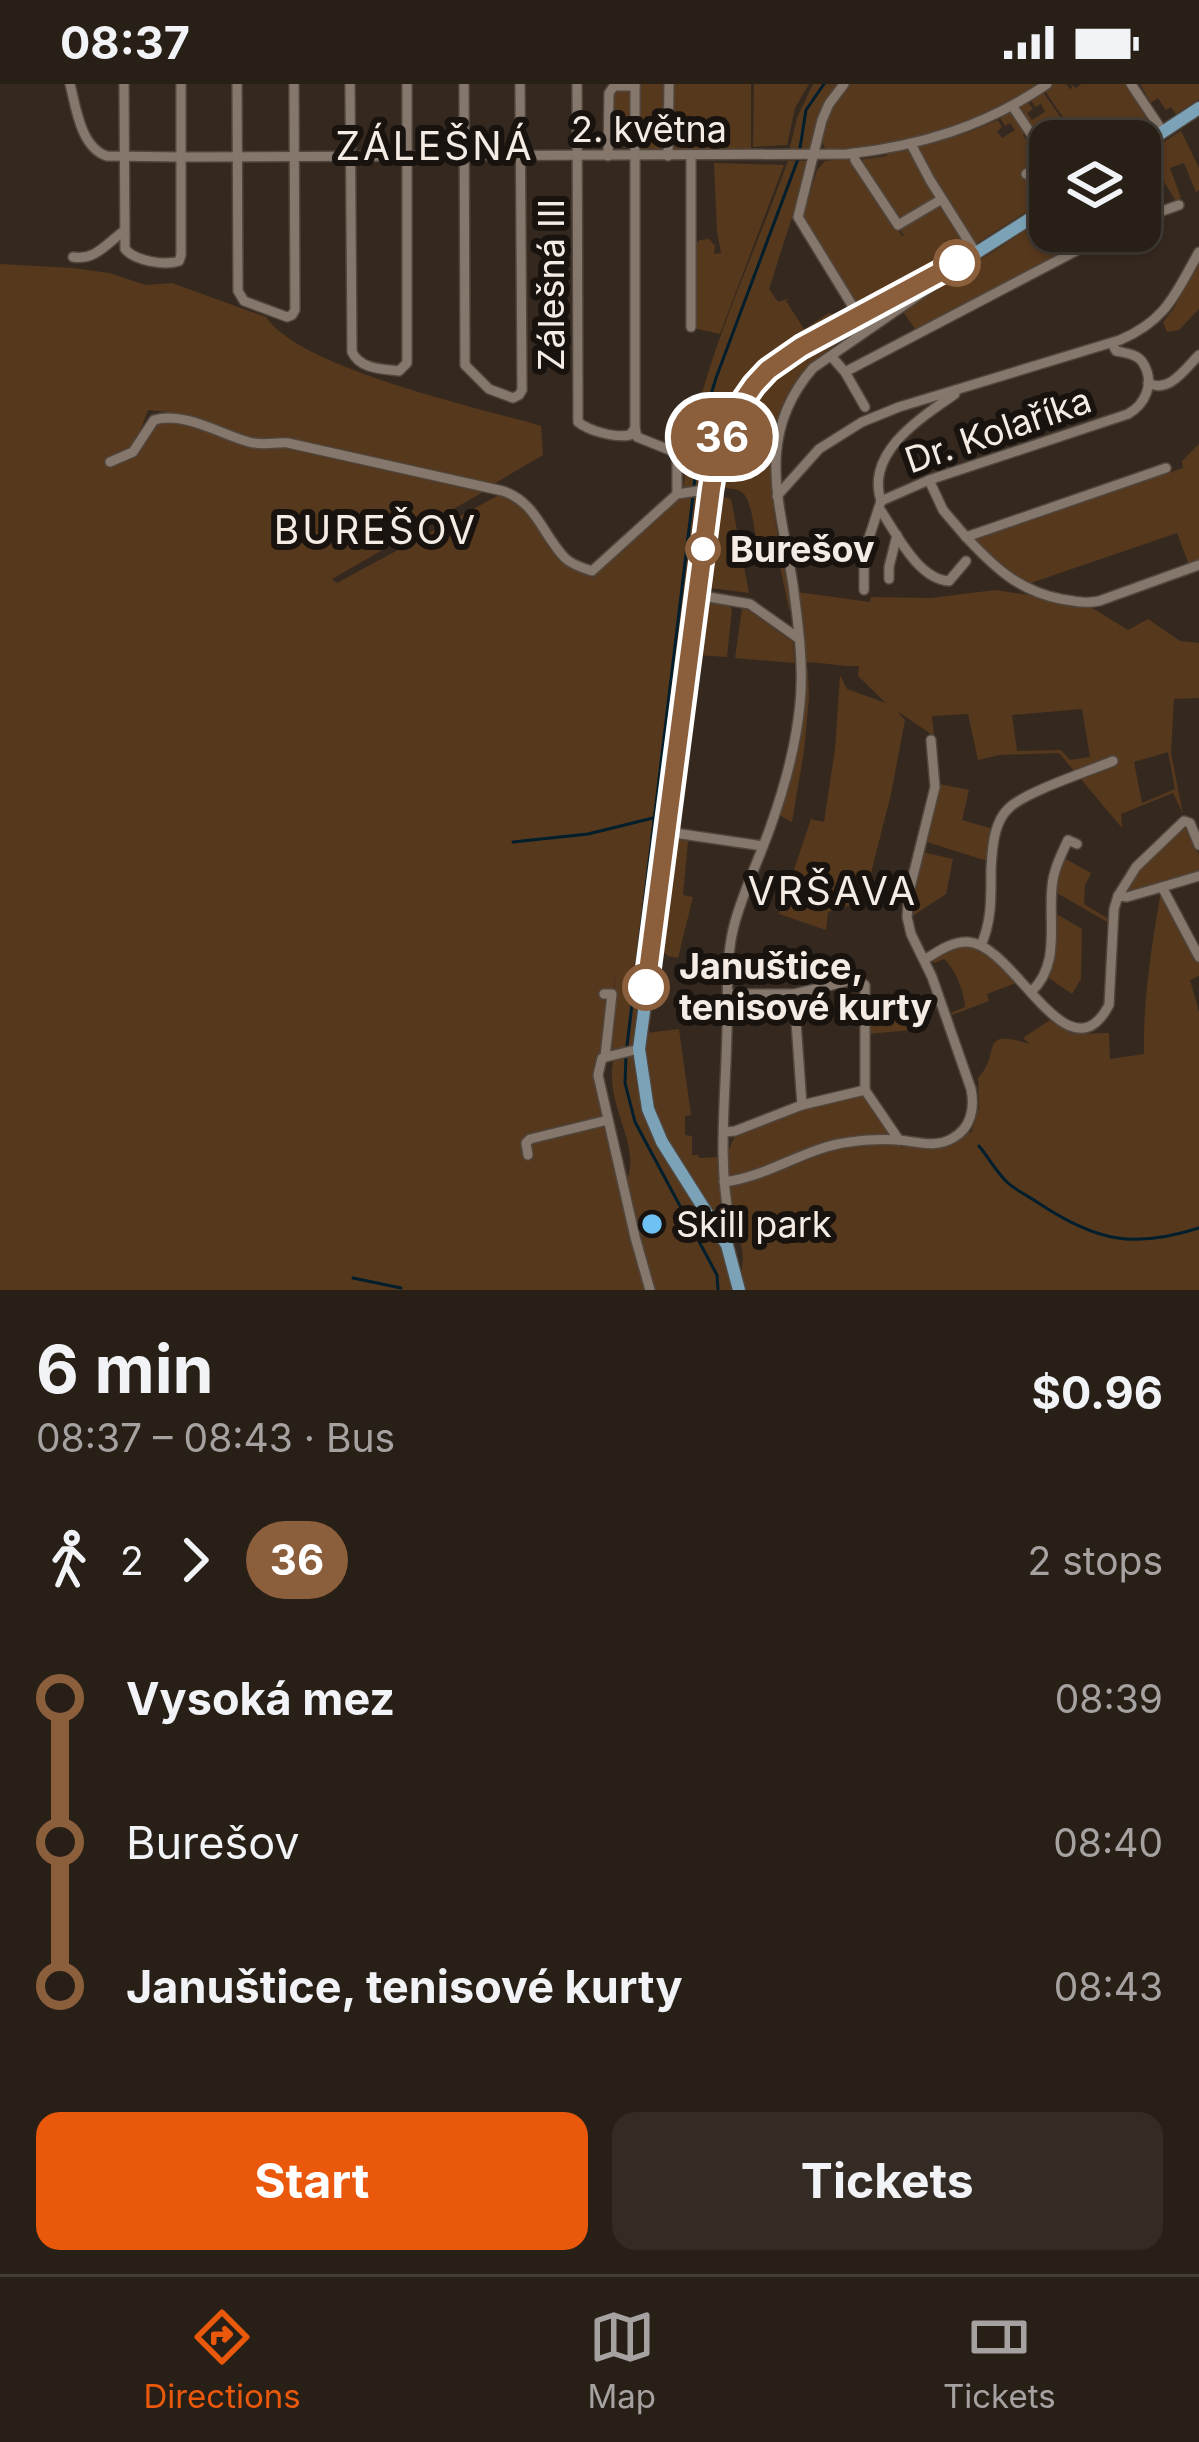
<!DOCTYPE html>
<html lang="en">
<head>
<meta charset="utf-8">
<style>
  body { margin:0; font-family:Inter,sans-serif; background:#342c24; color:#f1f3f6; height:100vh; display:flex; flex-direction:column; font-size:45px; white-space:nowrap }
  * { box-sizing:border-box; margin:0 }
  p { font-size:39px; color:#a5a2a1 }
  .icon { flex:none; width:66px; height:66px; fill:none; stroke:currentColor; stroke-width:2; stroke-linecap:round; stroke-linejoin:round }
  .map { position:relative; height:1206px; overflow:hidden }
  .details { display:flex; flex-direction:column; background:#281f17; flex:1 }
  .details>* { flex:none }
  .badge { padding:0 24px; border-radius:39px; font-size:42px; line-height:78px }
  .fabs { position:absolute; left:1029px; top:36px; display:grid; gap:24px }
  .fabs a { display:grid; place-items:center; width:132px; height:132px; border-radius:24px; background:#281f17; box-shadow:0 3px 9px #0004,0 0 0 3px #443d36; font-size:60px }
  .map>.badge { position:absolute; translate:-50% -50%; box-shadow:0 0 0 6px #fff }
  .legs { display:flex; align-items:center; gap:18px; height:132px; padding:0 36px; font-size:39px }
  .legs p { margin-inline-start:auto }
  .summary { display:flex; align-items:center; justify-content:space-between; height:204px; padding:0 36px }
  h1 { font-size:66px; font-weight:700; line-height:90px }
  .primary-button { display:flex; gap:24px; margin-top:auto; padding:24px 36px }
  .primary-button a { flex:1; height:138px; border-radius:24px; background:#ea580c; color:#fff; font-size:48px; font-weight:700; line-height:138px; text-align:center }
  .primary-button a+a { background:#342c24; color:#f1f3f6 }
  ul { padding:0 36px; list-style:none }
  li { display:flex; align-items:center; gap:42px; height:144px; font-size:45px }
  li i { display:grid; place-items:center; width:18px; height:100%; margin:0 15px; background:currentColor }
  li i::after { content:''; width:30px; height:30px; margin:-15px; border:9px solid; border-radius:50%; background:#281f17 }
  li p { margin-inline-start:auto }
  li:first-child i { background:linear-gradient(#0000 50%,currentColor 0) }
  li:last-child i { background:linear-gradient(currentColor 50%,#0000 0) }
  .status { display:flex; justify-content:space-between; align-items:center; height:84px; padding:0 60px; background:#281f17; direction:ltr }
  .status svg { height:33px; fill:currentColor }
  .tabs { display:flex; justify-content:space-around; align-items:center; height:168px; border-top:3px solid #443d36; background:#281f17; font-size:33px; color:#a5a2a1 }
  .tabs a { display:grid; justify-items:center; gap:6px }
  .tabs .on { color:#ea580c }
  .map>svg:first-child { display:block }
</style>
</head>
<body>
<div class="status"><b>08:37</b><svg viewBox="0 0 49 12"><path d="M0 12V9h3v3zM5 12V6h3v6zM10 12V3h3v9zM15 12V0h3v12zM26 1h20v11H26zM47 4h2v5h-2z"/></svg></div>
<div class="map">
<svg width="1199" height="1206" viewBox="0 0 1199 1206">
  <rect width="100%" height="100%" fill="#35291f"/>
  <!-- green -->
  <g fill="#56381d" fill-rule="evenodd">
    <path d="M 638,0 L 751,0 L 751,66 L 719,66 L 718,41 L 727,40 L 726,33 L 715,34 L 716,67 L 638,66 Z"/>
    <path d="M 754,0 L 809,0 L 795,24 L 787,61 L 753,63 Z"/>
    <path d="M 813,0 L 841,0 L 816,51 L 812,53 L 810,65 L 792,65 L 790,63 L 797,34 Z"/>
    <path d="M 846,0 L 1042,0 C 977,41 903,62 826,66 L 820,54 L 829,25 Z"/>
    <path d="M 1053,0 L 1066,0 L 1070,5 L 1072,4 L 1071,0 L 1076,4 L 1081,0 L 1129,0 L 1156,42 L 1133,57 L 1079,57 L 1045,7 Z"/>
    <path d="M 1140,0 L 1199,0 L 1199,15 L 1176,30 L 1171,23 L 1166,26 L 1158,14 L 1151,19 Z"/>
    <path d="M 614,5 L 630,5 L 632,8 L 632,64 L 611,63 L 612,7 Z"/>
    <path d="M 1043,8 L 1077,57 L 1050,57 L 1050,66 L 1035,43 L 1030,45 L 1018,24 L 1028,18 L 1033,25 L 1027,29 L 1032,36 L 1045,28 L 1041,20 L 1035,23 L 1031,16 Z"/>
    <path d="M 1013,27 L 1027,47 L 1023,51 L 1031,63 L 1035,63 L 1033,66 L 1040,75 L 1044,73 L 1034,87 L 1037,88 L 1028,94 L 1037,108 L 1050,96 L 1050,111 L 1036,121 L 1034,119 L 1035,122 L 974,161 L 913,64 L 967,49 L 998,36 L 1002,43 L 997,48 L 1002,54 L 1015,46 L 1010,39 L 1005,42 L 1000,34 Z"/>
    <path d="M 1181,47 L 1199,84 L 1199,106 L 1196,108 L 1184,79 L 1170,84 L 1181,114 L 1176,117 L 1146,69 Z"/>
    <path d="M 909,65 L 951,137 L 950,140 L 955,142 L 971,163 L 857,223 L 803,133 L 817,86 L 825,77 L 852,74 L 902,152 L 904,152 L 858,76 L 887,72 L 887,69 Z"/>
    <path d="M 788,77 L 810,77 L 769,205 L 778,218 L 790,214 L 786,217 L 804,245 L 829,229 L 836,231 L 836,235 C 763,278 713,311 704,402 L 683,405 C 694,293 750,183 788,77 Z"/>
    <path d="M 714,79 L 784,81 L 720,250 L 693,244 L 694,161 L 700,156 L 709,155 L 715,162 L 714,170 L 721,169 L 717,147 Z"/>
    <path d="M 1050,129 L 1050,147 L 1085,147 L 1089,154 L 1086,158 L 917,248 L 900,223 L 993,168 Z"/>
    <path d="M 1199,175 L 1199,225 L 1179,246 L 1167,248 L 1163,238 L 1174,224 Z"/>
    <path d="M 0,180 L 73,184 L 109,189 L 146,201 L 172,199 L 266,233 C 301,285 477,323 541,342 L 543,371 L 492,401 L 270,353 L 255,356 L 168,328 L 148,326 L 137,356 L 157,339 L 171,338 L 212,348 L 254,363 L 284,364 L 483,408 L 332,495 L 337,499 L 499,411 C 532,423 537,450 560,473 C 568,481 582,488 593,494 L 611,472 L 682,411 L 704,409 L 632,963 L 608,969 L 616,889 L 602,982 L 604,1007 L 628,1093 C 640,1057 603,1020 614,973 L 630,969 L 633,973 L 637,1001 L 645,1028 L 725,1171 L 735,1206 L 0,1206 Z"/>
    <path d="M 914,209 C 879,233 837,255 808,284 C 744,348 779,448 792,525 L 789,525 L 774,455 L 757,457 C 753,443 752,413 740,407 C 733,404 725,404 718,402 C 737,278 816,261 914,209 Z"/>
    <path d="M 1199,360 L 1199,477 L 1189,481 L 1177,449 L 1028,500 L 996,480 L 972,454 L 1183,384 L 1182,377 Z"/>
    <path d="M 715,411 L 731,415 L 749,509 L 703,503 Z"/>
    <path d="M 995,506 L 1029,511 L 1051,518 L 1089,522 L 1128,546 L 1148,535 L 1180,557 L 1199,559 L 1199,614 L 1174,615 L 1171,669 L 1183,730 L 1173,709 L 1121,730 L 1122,744 L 1059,669 L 999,671 L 978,676 L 968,630 L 932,632 L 934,652 L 897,627 L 905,636 L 891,710 L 864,817 L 828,828 L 826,846 L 779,830 L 811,735 L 824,738 L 835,665 L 840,591 L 847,605 L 886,619 L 858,592 L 859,582 C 840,583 822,578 803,578 L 797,508 L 870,518 L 871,513 L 931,514 ZM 1082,625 L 1090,673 L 1070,676 L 1061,666 L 1017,667 L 1012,631 ZM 1168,668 L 1175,705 L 1142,719 L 1134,678 Z"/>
    <path d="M 708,518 L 729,522 L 732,525 L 727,573 L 697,571 L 703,520 Z"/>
    <path d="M 742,525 L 747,525 L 793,558 L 795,579 L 735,574 Z"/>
    <path d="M 805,585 L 808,585 L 809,614 L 804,667 L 792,738 L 779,731 C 793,683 804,636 805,585 Z"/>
    <path d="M 939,700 L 969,706 L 962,736 L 993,745 L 989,774 L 984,776 L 927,758 Z"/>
    <path d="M 1184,741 L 1187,741 L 1199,771 L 1199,789 L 1128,808 L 1137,786 Z"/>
    <path d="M 675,755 L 688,757 L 683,811 L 693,813 L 678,874 L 668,872 L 656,862 Z"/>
    <path d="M 922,768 L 953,775 L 946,810 L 911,833 L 910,821 Z"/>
    <path d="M 1064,774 L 1091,789 L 1085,801 L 1084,820 L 1110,836 L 1109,839 L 1055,808 Z"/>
    <path d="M 1168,807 L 1199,868 L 1199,892 L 1190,896 L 1199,928 L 1199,1206 L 742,1206 C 739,1184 747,1176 739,1155 L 744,1154 C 730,1123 716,1081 736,1051 L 815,1019 L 864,1009 L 901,1061 L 901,1065 L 903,1061 C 938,1064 939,1066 967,1046 L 971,1049 L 979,1024 L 978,994 C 1003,968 976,944 1030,960 L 1023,954 L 1050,936 L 1072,950 L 1109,949 L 1110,975 L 1144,970 C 1143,916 1151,866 1160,813 Z"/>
    <path d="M 1055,829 L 1082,845 L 1081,895 L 1072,910 L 1046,892 Z"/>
    <path d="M 963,862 C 989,862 1001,882 1016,899 L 987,910 L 989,917 L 952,931 L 951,929 L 965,923 C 965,910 955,884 944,875 L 934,879 L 932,874 Z"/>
    <path d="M 906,917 L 911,946 L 868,950 L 868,920 Z"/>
    <path d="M 679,945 L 691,1031 L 685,1032 L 685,1051 L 692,1052 L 692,1071 L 698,1071 L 699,1074 L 721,1073 L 727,1136 L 725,1141 L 721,1142 C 682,1080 638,1026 646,949 Z"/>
  </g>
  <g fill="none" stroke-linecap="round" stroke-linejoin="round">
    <!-- stream -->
    <g stroke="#011e2d" stroke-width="3">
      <path d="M 800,64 L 806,26 L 824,0"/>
      <path d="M 694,402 L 701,344 L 716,294 L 798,75"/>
      <path d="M 513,758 L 588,750 L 653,734"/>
      <path d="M 627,962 L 693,412"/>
      <path d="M 626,972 L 625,999 L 635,1038 L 717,1191 L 718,1206"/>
      <path d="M 979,1062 C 989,1074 997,1089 1008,1099 C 1017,1107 1030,1113 1040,1120 C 1096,1157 1134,1165 1199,1144"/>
      <path d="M 353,1194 L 401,1204"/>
    </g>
    <defs>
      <g id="minor">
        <path d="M 70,0 C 76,24 81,64 107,72 L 181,73 L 847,70 C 920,62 986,42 1047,0"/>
        <path d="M 124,0 L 125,165 C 135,177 165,182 179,177 L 181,171 L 181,0"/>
        <path d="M 237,0 L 238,207 L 244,217 L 287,233 L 292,231 L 295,226 L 294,0"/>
        <path d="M 350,0 L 352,268 C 360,285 382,285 399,287 L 407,279 L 407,0"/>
        <path d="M 464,0 L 465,281 L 489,305 L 513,314 L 519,311 L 522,306 L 520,0"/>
        <path d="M 577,0 L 578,338 C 589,347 615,354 630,351 L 635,344"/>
        <path d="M 635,0 L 635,344"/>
        <path d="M 844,0 L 829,20 L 822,36 L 798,133 L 858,231"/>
        <path d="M 1131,0 L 1163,48"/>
        <path d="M 1013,23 L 1048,75"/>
        <path d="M 911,60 L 930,96 L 976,169"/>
        <path d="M 854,69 L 855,76 L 898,141 L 942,115"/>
        <path d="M 691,71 L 691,243"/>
        <path d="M 608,72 L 609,9 L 614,2 L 635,2"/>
        <path d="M 668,72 L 669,0"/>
        <path d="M 1026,90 L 1050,74"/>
        <path d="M 1140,135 L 1179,121"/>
        <path d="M 73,173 C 95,177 107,159 124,147"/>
        <path d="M 831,272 L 845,288 L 865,323"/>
        <path d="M 845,288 L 1093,158 L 1089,147"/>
        <path d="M 1148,299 C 1169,310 1185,285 1199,271"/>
        <path d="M 635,344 L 637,353 L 677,369 L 677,410"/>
        <path d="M 110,378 L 133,368 L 154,336 C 184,327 220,350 249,358 C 262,362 275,358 288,359 L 503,407 C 537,419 542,450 565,474 C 572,481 583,484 592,487 L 677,410 L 711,405"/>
        <path d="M 929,396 L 943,426 L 966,453 L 1166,384"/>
        <path d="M 777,412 L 819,365 L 862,338 L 899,323 L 1120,256 C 1167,236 1175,210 1199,168"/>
        <path d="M 881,417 C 865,368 922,333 955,310"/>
        <path d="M 879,424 C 896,448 917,495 949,497 L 966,477"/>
        <path d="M 966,453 C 994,483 1019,507 1061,515 C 1074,517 1086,520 1099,517 L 1199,481"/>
        <path d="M 889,495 L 889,483 L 897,451"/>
        <path d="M 864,506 L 864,469 L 881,417 L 929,396 L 1128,330 C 1146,320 1155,298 1143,279 C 1138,270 1125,269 1116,267 L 1112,259"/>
        <path d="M 697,511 L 750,520 L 798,554"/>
        <path d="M 668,748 L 763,762"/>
        <path d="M 1162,803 L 1199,792"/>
        <path d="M 1118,812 L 1127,813 L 1162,803 L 1199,873"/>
        <path d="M 981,861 C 992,837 991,812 991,786 C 992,767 993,738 1009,724 C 1025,708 1089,687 1113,677"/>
        <path d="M 924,876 C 937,868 952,857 968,858 C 1015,860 1068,998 1109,921 L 1114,825 L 1118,812 L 1136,783 L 1184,737 L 1190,739 L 1199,761"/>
        <path d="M 1031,908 C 1061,880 1048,840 1052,803 C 1053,787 1061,771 1068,756 L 1077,760"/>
        <path d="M 604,910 L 612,910 L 605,973"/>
        <path d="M 729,910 L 794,910 L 857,895 L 865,901 L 865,1006 L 899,1056"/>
        <path d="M 794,910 L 802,1021"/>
        <path d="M 639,965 L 602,974 L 598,991 L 635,1153 L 650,1206"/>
        <path d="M 725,1048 L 735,1047 L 802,1021 L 865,1006"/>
        <path d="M 528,1071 L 526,1059 L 530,1055 L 608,1036"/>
        <path d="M 724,1098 C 768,1093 806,1063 850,1058 C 866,1056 882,1055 897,1056 C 916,1057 935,1065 953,1054 C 971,1044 975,1024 971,1005 L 932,893 L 911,850 L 907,833 L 909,808 L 935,703 L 931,656"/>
        <path d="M 721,1151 L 730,1138 C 717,1079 726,1008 727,947 C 728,911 725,873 735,838 C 744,806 759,775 770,744 C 784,705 796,661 800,620 C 804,581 798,539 793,501 C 781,421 753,353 813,284 L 929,204"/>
      </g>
      <g id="major">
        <path d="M 1140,63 L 1199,24"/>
        <path d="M 739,1206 L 727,1161 L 662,1058 L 648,1025 L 639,965 L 719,363 C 730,329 750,302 776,279 L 976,169 L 1050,122"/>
      </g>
    </defs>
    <!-- minor casing -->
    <use href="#minor" stroke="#50463d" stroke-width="12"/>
    <!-- major casing -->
    <use href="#major" stroke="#50463d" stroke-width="15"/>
    <!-- minor -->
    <use href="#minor" stroke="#85776b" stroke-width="9"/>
    <!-- major -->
    <use href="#major" stroke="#7ba2b6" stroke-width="12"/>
  </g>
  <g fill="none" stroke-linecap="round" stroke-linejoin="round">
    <defs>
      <path id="line-1" d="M 646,903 L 711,405 L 718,363 L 731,334 L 754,301 L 768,286 L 801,263 L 957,179"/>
    </defs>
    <!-- line-1 casing -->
    <use href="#line-1" stroke="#fff" stroke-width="27"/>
    <!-- line-1 -->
    <use href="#line-1" stroke="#8b5e3c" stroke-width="18"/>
  </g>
  <!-- markers -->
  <g fill="#fff" stroke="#8b5e3c" stroke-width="6">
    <circle cx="957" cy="179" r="21"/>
    <circle cx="703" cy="465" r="15"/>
    <circle cx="646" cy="903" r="21"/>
  </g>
  <circle fill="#6dc2f3" stroke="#19130f" stroke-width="4.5" cx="652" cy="1140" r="12"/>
  <g text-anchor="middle" stroke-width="12" stroke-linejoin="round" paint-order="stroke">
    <!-- street labels -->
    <g font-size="36" fill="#f3ebe4" stroke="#19130f">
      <text x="649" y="58">2. května</text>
      <text transform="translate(551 201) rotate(-90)" y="13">Zálešná III</text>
      <text transform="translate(998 346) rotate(-19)" y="13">Dr. Kolaříka</text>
    </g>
    <!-- stop labels -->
    <g font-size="36" font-weight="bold" fill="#f3ebe4" stroke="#19130f" text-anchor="start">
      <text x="730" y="478">Burešov</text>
      <text x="679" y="895">Januštice,<tspan x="679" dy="41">tenisové kurty</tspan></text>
    </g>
    <!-- poi labels -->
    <g font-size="36" fill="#f3ebe4" stroke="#19130f" text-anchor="start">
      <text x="676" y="1153">Skill park</text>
    </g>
    <!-- neighbourhood labels -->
    <g font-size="39" letter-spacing="3" fill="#f3ebe4" stroke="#19130f">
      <text x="435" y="76">ZÁLEŠNÁ</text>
      <text x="376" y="460">BUREŠOV</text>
      <text x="833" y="821">VRŠAVA</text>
    </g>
  </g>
</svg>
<div class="fabs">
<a><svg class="icon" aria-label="layers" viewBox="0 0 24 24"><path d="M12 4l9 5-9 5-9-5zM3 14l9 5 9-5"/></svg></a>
</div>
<b class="badge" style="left:722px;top:353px;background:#8b5e3c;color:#fff">36</b>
</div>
<section class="details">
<div class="summary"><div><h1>6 min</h1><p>08:37 – 08:43 · Bus</p></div><b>$0.96</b></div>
<div class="legs"><svg class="icon" aria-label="walk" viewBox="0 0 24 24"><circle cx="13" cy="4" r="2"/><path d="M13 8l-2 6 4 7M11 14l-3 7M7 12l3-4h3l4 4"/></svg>2<svg class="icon" aria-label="forward" viewBox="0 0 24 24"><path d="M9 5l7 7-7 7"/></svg><b class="badge" style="background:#8b5e3c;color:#fff">36</b><p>2 stops</p></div>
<ul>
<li><i style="color:#8b5e3c"></i><b>Vysoká mez</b><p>08:39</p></li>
<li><i style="color:#8b5e3c"></i><span>Burešov</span><p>08:40</p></li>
<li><i style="color:#8b5e3c"></i><b>Januštice, tenisové kurty</b><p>08:43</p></li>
</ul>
<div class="primary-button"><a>Start</a><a>Tickets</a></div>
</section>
<nav class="tabs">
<a class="on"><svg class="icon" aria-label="directions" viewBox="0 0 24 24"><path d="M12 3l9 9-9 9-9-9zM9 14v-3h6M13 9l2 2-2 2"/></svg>Directions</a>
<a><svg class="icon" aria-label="map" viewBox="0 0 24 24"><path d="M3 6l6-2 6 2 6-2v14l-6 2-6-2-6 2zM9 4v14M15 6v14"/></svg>Map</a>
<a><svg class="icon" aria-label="tickets" viewBox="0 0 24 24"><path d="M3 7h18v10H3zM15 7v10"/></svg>Tickets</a>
</nav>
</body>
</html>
